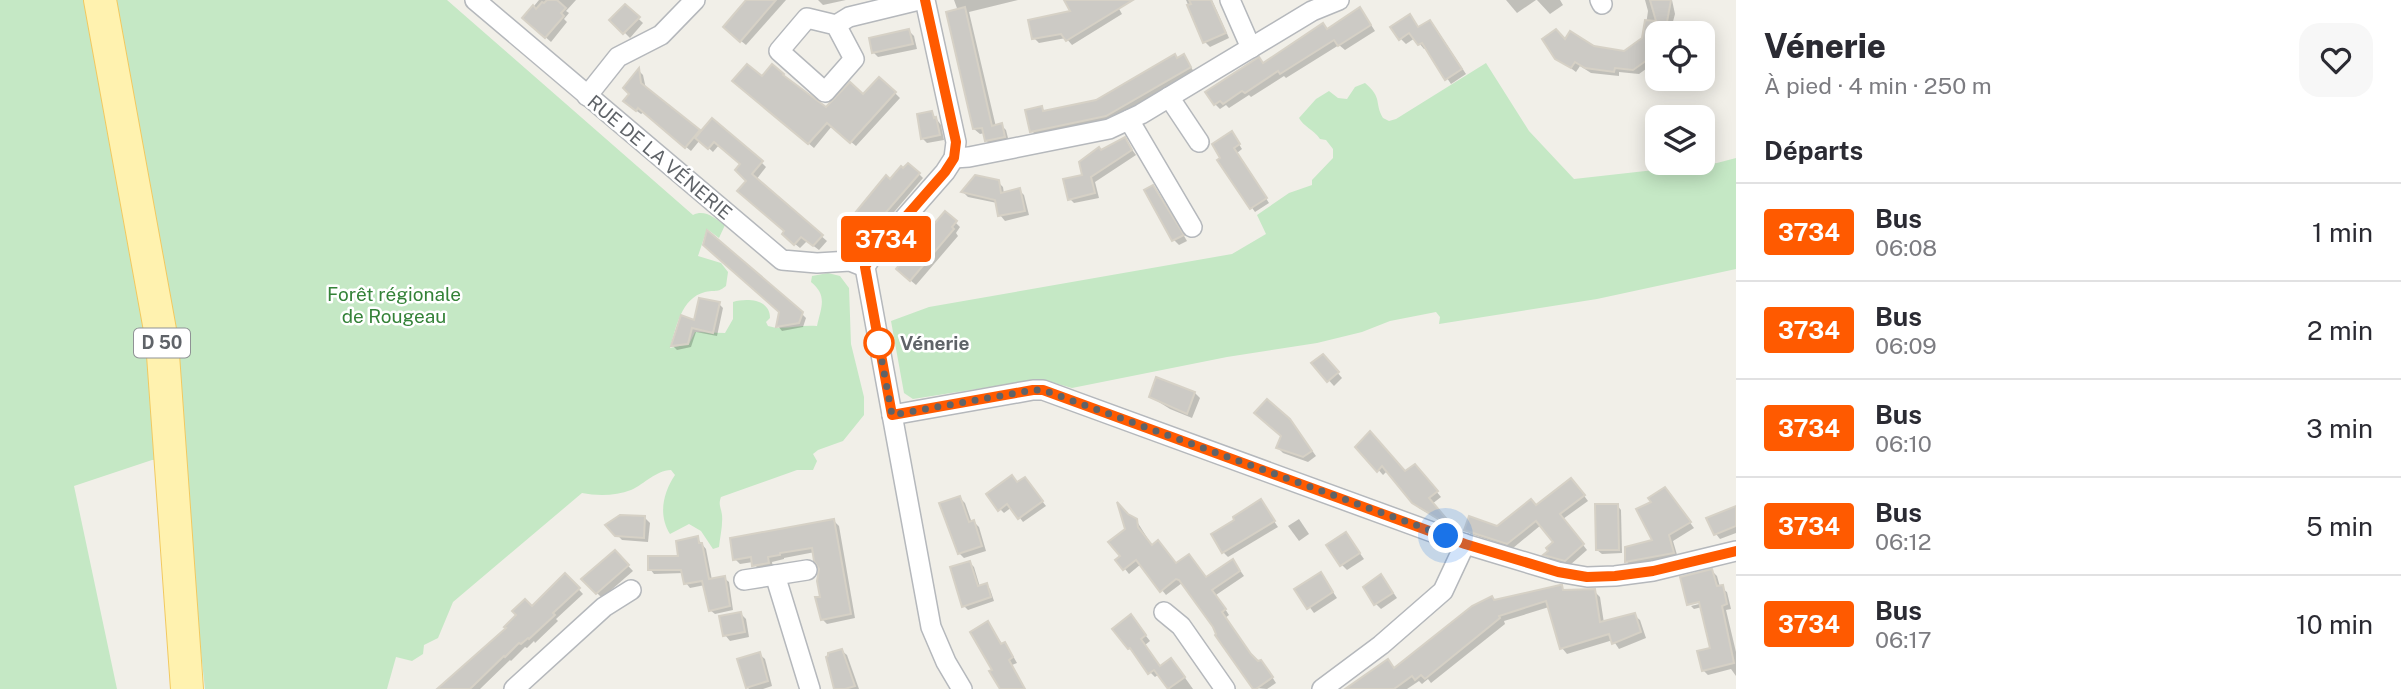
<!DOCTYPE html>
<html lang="fr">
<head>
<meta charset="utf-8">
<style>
  body { margin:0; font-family:"Public Sans",sans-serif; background:#f7f7f7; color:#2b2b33; height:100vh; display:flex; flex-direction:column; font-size:26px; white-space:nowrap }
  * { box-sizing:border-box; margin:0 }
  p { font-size:23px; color:#7c7c81 }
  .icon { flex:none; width:38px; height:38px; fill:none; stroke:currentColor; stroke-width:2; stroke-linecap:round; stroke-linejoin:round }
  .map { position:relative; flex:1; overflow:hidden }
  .drawer { display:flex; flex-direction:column; background:#fff; width:665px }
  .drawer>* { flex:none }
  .badge { padding:0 14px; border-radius:5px; font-size:24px; line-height:46px }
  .buttons { position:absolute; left:1645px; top:21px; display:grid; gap:14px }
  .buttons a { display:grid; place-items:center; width:70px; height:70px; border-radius:14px; background:#fff; box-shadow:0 4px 18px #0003; font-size:35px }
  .you { position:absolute; width:35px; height:35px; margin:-18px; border:5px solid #fff; border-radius:50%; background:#1a73e8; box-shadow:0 0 0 10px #1a73e833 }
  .map>.badge { position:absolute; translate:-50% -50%; box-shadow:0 0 0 4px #fff }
  h2 { padding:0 28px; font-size:26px; line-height:63px }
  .round { display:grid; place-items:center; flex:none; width:74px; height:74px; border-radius:21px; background:#f7f7f7 }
  .overview { display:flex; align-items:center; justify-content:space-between; height:119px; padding:0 28px }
  h1 { font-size:33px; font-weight:800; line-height:52px }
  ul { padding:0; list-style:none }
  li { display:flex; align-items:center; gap:21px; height:98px; padding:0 28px; border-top:2px solid #e1e1e2 }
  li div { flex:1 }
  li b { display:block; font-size:26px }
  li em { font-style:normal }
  li .badge { min-width:77px; font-weight:700; text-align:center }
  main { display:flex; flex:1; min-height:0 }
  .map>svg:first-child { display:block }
</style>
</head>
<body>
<main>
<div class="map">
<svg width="1736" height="689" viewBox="0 0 1736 689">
  <rect width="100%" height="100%" fill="#f1efe8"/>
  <!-- green -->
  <g fill="#c5e8c5">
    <path d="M 0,0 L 447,0 L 693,215 C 705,209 714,218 725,225 L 719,238 L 707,229 L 698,256 L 721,263 L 728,272 L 726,286 C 716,294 716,289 705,292 C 681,298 676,328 670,348 L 689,344 L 695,332 L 725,333 L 733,319 L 733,302 C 747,298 770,299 770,318 L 766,322 L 768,326 C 783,331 800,324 817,326 C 821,307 828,296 811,282 L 812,276 L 828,273 L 840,276 L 849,288 L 851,344 L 864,397 L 864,415 L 843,441 L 818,450 L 813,454 L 817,461 L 813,470 L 797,470 L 721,497 C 718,505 721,507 722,515 C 723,525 720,537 719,547 L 713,549 L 701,531 L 689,524 L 670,534 C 658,515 663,493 675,475 L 671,470 C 655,471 646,483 631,490 C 616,496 597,496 582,493 L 453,602 L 438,638 L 424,645 L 423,654 L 412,661 L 396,657 L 387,689 L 205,689 L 180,460 L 152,460 L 74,486 L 117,689 L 0,689 Z"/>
    <path d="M 1486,63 L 1529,131 L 1574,179 L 1717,163 L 1736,158 L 1736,269 L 1597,299 L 1439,324 L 1440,317 L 1436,312 L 1390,321 L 1362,332 L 1317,343 L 1227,357 L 1072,388 L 1040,379 L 913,399 L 904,393 L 891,321 L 929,307 L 1232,254 L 1266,234 L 1257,215 L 1289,193 L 1312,185 L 1312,180 L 1333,158 L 1333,149 L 1326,140 L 1320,139 C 1314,130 1303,126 1299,118 L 1316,99 L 1329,91 L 1338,98 L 1347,99 L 1355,87 L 1365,83 C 1383,98 1374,103 1383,118 L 1389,121 L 1396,119 Z"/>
  </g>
  <!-- shadow -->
  <g fill="#0003">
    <path d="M 539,0 L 576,0 L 566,11 L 569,13 L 564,19 L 567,22 L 551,42 L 524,18 Z"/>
    <path d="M 749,0 L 786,0 L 746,45 L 730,32 Z"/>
    <path d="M 818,0 L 846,0 L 823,5 Z"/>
    <path d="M 954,0 L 1018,0 L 969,12 L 996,127 L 1001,125 L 1006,130 L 1009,142 L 991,146 L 986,140 L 985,133 L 980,134 L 974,129 L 958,11 Z"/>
    <path d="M 1066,0 L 1114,0 L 1122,14 L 1072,45 L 1066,38 L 1039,43 L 1034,38 L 1073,13 Z"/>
    <path d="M 1186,0 L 1212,0 L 1229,38 L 1210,47 L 1204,41 Z"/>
    <path d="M 1506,0 L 1536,0 L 1517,13 Z"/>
    <path d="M 1537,0 L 1560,0 L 1563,5 L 1550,14 Z"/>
    <path d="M 1645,0 L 1672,0 L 1675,14 L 1670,33 L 1657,33 L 1657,61 L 1639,74 L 1619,72 L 1619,76 L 1591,73 L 1580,66 L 1576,72 L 1557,58 L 1565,42 L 1625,53 L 1644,39 L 1648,11 Z"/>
    <path d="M 625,6 L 643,23 L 630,38 L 612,20 Z"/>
    <path d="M 1364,14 L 1375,31 L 1345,50 L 1339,45 L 1286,78 L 1284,76 L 1251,97 L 1249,95 L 1229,108 L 1226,105 L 1220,109 L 1215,104 L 1327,30 Z"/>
    <path d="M 1410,17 L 1419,29 L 1430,22 L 1435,27 L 1466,74 L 1451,84 L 1427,48 L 1424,49 L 1415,38 L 1406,44 L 1401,39 Z"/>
    <path d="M 909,31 L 914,36 L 917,49 L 878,57 L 873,52 Z"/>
    <path d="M 1183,56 L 1195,73 L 1110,121 L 1037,136 L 1032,131 L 1041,108 L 1046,113 L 1096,101 Z"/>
    <path d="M 639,71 L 643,75 L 646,89 L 701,133 L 761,162 L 766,167 L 756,180 L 827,241 L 819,250 L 807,241 L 800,248 L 789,239 L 786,231 L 748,181 L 742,164 L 719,145 L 713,152 L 700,140 L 691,151 L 644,112 L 641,114 L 630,106 Z"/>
    <path d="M 762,78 L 826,110 L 863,97 L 895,93 L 900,98 L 856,146 L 832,126 L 814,148 L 739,85 Z"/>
    <path d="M 932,113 L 941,125 L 944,140 L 927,143 L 922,138 Z"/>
    <path d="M 1235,138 L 1242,149 L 1237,153 L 1269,203 L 1255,212 L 1219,160 Z"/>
    <path d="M 1124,139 L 1136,155 L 1095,182 L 1099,198 L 1074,203 L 1070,199 L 1100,152 Z"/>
    <path d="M 919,174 L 923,178 L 867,244 L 854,232 L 890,182 Z"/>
    <path d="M 998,182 L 1003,187 L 1004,194 L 1019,190 L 1024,195 L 1029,215 L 1005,221 L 1000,215 L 997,203 L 968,197 L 963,192 Z"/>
    <path d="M 1153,187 L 1158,192 L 1187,241 L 1179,245 L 1174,240 L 1146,191 Z"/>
    <path d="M 955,222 L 960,227 L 956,233 L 958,236 L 916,285 L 903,274 Z"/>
    <path d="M 719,304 L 723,308 L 717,336 L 696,332 L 691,347 L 677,350 L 673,346 L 682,318 L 695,322 Z"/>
    <path d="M 801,313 L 806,318 L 803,327 L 782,331 L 778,326 Z"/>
    <path d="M 1328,362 L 1342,378 L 1334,386 L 1313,363 Z"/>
    <path d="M 1195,393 L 1200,398 L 1192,418 L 1170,409 L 1151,397 Z"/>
    <path d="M 1295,427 L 1316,456 L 1308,462 L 1283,453 L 1278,448 Z"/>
    <path d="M 1358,447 L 1405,473 L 1419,471 L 1441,497 L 1432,504 L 1453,528 L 1419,508 L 1388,470 L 1383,475 Z"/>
    <path d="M 1018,484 L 1029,484 L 1046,506 L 1023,522 L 1012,507 L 1004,513 L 1000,509 Z"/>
    <path d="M 1576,485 L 1588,501 L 1563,519 L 1587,550 L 1570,565 L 1550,559 L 1546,555 L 1555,543 L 1541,525 L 1513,548 L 1471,534 L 1466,530 L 1497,528 Z"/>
    <path d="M 1669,494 L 1694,528 L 1673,541 L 1678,558 L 1632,566 L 1627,562 L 1654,541 Z"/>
    <path d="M 960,498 L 965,503 L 972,523 L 974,522 L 979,527 L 986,551 L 964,558 L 959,553 Z"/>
    <path d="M 1261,502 L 1278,527 L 1228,557 L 1223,552 Z"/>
    <path d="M 1617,505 L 1621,510 L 1622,553 L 1602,554 L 1597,550 Z"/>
    <path d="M 1736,507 L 1736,533 L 1720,539 L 1716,534 L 1709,519 Z"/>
    <path d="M 645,518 L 650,523 L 648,542 L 622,540 L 608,525 Z"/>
    <path d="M 1299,519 L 1309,534 L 1299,541 L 1288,526 Z"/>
    <path d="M 1136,520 L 1153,547 L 1176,565 L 1207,579 L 1237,566 L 1244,576 L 1216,595 L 1229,615 L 1225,618 L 1256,661 L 1265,666 L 1276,683 L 1267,689 L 1256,688 L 1184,584 L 1182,583 L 1166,595 L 1141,564 L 1129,574 L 1125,569 L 1117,560 L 1122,556 Z"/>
    <path d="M 834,521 L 839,526 L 855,618 L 827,624 L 822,619 L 821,568 L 815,552 L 784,558 L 784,559 L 772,562 L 773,568 L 759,570 L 753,562 L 740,564 L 735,559 Z"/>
    <path d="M 1346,534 L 1364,559 L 1347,570 L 1342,565 Z"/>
    <path d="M 697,538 L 706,549 L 712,580 L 724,578 L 729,582 L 733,610 L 715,614 L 710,610 L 705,585 L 690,588 L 686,583 L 684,573 L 654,574 L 650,569 L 681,557 Z"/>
    <path d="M 615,552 L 633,571 L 602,598 L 583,579 Z"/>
    <path d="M 970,563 L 974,567 L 980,587 L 986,585 L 990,589 L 994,601 L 968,610 L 964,606 Z"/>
    <path d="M 1712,571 L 1717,576 L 1720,587 L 1727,592 L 1731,609 L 1726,610 L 1736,652 L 1736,676 L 1731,669 L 1708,675 L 1703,670 L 1699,653 L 1712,649 L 1702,607 L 1694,609 L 1691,606 L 1708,602 L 1707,598 L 1689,603 L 1689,605 L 1682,578 Z"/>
    <path d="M 1321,574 L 1337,598 L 1314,613 L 1297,590 Z"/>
    <path d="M 565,575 L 583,594 L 556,619 L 558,621 L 535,643 L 534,641 L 527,648 L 525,647 L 511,661 L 510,660 L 480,689 L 442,689 Z"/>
    <path d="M 1386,582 L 1397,598 L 1381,609 L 1376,604 Z"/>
    <path d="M 1561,587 L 1566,592 L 1594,591 L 1600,597 L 1604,623 L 1634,615 L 1640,620 L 1646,638 L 1619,649 L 1613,640 L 1567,654 L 1562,648 L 1549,607 L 1504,621 L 1505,624 L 1431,683 L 1428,679 L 1422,684 L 1419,681 L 1407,689 L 1348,689 L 1395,670 L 1495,602 Z"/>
    <path d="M 741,614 L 746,619 L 749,637 L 730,641 L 725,635 Z"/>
    <path d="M 1135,622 L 1150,641 L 1145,645 L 1161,667 L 1176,665 L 1193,689 L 1170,689 L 1159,674 L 1155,677 L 1150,672 L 1129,648 Z"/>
    <path d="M 988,624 L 1003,645 L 1004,644 L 1009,649 L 1017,663 L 1012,665 L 1025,689 L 1002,689 L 994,670 Z"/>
    <path d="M 842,651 L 847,655 L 859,689 L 836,689 Z"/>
    <path d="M 759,654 L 765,659 L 772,686 L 763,689 L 749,689 L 747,687 Z"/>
  </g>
  <!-- building -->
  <g fill="#cccac5" stroke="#d6d1c6" stroke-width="2">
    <path d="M 547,0 L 557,0 L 566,8 L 561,13 L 564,16 L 545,38 L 522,18 L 533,5 L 536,9 L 542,2 L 544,3 Z"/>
    <path d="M 746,0 L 776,0 L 740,42 L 723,27 Z"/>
    <path d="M 1064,0 L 1133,0 L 1066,41 L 1061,34 L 1032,39 L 1028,20 L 1070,11 Z"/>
    <path d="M 1189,0 L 1211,0 L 1226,33 L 1203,43 L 1187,5 L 1191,4 Z"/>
    <path d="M 1650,0 L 1671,0 L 1665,33 L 1659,33 L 1657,28 L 1657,53 L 1633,70 L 1615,68 L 1614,72 L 1585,68 L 1575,62 L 1571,68 L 1555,59 L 1542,39 L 1556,29 L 1565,39 L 1570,31 L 1594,46 L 1624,51 L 1642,38 L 1645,20 L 1656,21 Z"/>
    <path d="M 625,4 L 640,17 L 623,34 L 609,20 Z"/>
    <path d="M 965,7 L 992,126 L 1002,123 L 1005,137 L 985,141 L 982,128 L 973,129 L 946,12 Z"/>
    <path d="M 1360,7 L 1371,25 L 1338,46 L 1334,40 L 1280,74 L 1278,71 L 1245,93 L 1242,91 L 1223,104 L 1220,101 L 1214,105 L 1205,92 L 1259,57 L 1263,63 L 1323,23 L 1327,29 Z"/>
    <path d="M 1410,14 L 1418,27 L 1430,20 L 1462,69 L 1445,80 L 1422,43 L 1418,45 L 1409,33 L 1399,40 L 1390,27 Z"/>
    <path d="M 909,29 L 913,44 L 872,53 L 869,38 Z"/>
    <path d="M 1175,54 L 1177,58 L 1184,54 L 1191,67 L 1106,116 L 1030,132 L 1025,110 L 1042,106 L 1043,111 L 1096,100 Z"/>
    <path d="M 747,64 L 762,76 L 772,64 L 784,74 L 783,75 L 826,107 L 850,82 L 863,94 L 879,77 L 896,92 L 850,143 L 827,123 L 808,144 L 732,81 Z"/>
    <path d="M 639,68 L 641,83 L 700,130 L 685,148 L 638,108 L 636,111 L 623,101 L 629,94 L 623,88 Z"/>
    <path d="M 932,111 L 934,118 L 936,117 L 940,135 L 921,139 L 917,114 Z"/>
    <path d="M 712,118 L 763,161 L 752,174 L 823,235 L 813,246 L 801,237 L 794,245 L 782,234 L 784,231 L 737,191 L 746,181 L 735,170 L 740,164 L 714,142 L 708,149 L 695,138 Z"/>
    <path d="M 1232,131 L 1240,144 L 1234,148 L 1267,198 L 1250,209 L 1217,160 L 1220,158 L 1212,144 Z"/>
    <path d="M 1125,137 L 1132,150 L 1091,177 L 1095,193 L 1068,200 L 1063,179 L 1082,175 L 1079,162 L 1099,147 L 1101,150 Z"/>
    <path d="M 908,163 L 920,173 L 862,240 L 847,228 L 858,216 L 855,213 L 886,175 L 890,179 L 901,166 L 903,168 Z"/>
    <path d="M 975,175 L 999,180 L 1001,193 L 1020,188 L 1025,211 L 998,216 L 995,200 L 961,192 Z"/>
    <path d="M 1153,185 L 1184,235 L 1172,241 L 1144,190 Z"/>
    <path d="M 945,211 L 957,221 L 952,227 L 954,229 L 910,281 L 896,269 Z"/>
    <path d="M 707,230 L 803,312 L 799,323 L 776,327 L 779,312 L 703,245 Z"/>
    <path d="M 699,298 L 720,302 L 713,333 L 692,328 L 688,344 L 671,346 L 681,315 L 694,320 Z"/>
    <path d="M 1323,354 L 1339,372 L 1327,382 L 1311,363 Z"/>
    <path d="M 1156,377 L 1195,392 L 1187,414 L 1149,397 Z"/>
    <path d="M 1267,399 L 1290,419 L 1312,451 L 1303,457 L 1276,448 L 1281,436 L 1254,413 Z"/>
    <path d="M 1370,431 L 1405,471 L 1415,464 L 1438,491 L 1429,498 L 1450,523 L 1448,525 L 1412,503 L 1382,466 L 1377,472 L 1355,447 Z"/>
    <path d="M 1012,475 L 1017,482 L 1025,477 L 1043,501 L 1018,519 L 1007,504 L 998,511 L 986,494 Z"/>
    <path d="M 1571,478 L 1585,495 L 1560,514 L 1584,544 L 1565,561 L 1543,555 L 1548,551 L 1546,548 L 1553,542 L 1536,521 L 1507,544 L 1464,530 L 1469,516 L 1497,526 L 1531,499 L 1536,505 Z"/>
    <path d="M 1665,487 L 1691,522 L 1669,535 L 1674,553 L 1625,562 L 1625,547 L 1652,540 L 1636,509 L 1651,502 L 1648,498 Z"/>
    <path d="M 960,496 L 969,522 L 974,520 L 982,546 L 958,554 L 939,503 Z"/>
    <path d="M 1261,499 L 1275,521 L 1222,553 L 1211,534 L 1234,520 L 1233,517 Z"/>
    <path d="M 1117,502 L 1128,514 L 1137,519 L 1138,527 L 1152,545 L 1158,540 L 1176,563 L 1189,554 L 1206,577 L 1233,559 L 1240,571 L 1212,590 L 1226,609 L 1222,612 L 1251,654 L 1258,661 L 1261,660 L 1273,677 L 1256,689 L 1253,689 L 1215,635 L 1216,634 L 1213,627 L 1179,580 L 1176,579 L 1160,592 L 1136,560 L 1123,570 L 1115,560 L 1120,556 L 1108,542 L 1125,529 Z"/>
    <path d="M 1595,504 L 1618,504 L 1619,550 L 1596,550 Z"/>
    <path d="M 1736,506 L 1736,526 L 1714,535 L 1706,518 Z"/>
    <path d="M 620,515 L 645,516 L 644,538 L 615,536 L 605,525 Z"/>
    <path d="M 834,519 L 851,614 L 821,620 L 815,597 L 820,597 L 817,581 L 819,569 L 814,561 L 812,548 L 780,553 L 780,555 L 768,557 L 769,563 L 752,566 L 751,557 L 733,560 L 730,538 Z"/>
    <path d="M 1346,532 L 1360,553 L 1340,566 L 1326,545 Z"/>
    <path d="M 698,536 L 699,543 L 702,543 L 709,579 L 725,576 L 730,606 L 709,611 L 702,581 L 684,584 L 681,570 L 648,570 L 648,556 L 678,556 L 676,541 Z"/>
    <path d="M 615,550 L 629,565 L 596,594 L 581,579 Z"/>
    <path d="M 970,561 L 978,586 L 987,583 L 991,597 L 962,607 L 950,567 Z"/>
    <path d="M 1712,569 L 1717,586 L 1723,585 L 1727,604 L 1722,606 L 1734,663 L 1702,671 L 1697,651 L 1710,648 L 1699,602 L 1687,605 L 1680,577 Z"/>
    <path d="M 1321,572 L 1333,592 L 1307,609 L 1294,589 Z"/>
    <path d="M 565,573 L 580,588 L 553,613 L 555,615 L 529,639 L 528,638 L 521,644 L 519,643 L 505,657 L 504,656 L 470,689 L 437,689 L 506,628 L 504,627 L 516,615 L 512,611 L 525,599 L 532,606 Z"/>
    <path d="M 1381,574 L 1393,593 L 1374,605 L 1363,587 Z"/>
    <path d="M 1560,585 L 1562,585 L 1563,590 L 1595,589 L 1600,622 L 1635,613 L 1641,632 L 1612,644 L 1609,634 L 1560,649 L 1546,601 L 1499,616 L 1500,618 L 1425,679 L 1421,675 L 1415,680 L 1412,676 L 1394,689 L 1345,689 L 1388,659 L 1394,668 L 1472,606 L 1492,596 L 1494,600 Z"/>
    <path d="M 741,612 L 745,632 L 723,636 L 719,616 Z"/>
    <path d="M 1131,614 L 1146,635 L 1141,639 L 1160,666 L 1171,658 L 1185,677 L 1168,689 L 1154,670 L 1148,674 L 1130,648 L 1128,649 L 1112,629 Z"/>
    <path d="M 988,621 L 1001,644 L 1005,642 L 1013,657 L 1009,660 L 1025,689 L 1000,689 L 989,671 L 992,670 L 970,632 Z"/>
    <path d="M 842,649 L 855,686 L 845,689 L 834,689 L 826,657 L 828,656 L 828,653 Z"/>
    <path d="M 760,652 L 768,681 L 746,688 L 737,659 Z"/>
  </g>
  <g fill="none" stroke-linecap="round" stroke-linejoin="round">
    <defs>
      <g id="street">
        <path d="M 475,0 L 782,260 L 817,263 L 850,261 L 865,267"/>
        <path d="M 925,0 L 956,142 L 954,158 L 945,172 L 873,254 L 865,267 L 931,627 L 946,662 L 962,689"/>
        <path d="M 1230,0 L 1251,48"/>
        <path d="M 1600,0 L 1602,4"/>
        <path d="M 807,18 L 836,25 L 854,59 L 825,92 L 779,51 Z"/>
        <path d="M 836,25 L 849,17 L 919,0"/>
        <path d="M 587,96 L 618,57 L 661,35 L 695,0"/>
        <path d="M 1169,97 L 1199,142"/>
        <path d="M 1129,120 L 1192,227"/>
        <path d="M 954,158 L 969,157 L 1109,129 L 1141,114 L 1312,11 L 1339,0"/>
        <path d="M 892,415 L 1033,390 L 1043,390 L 1465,544 L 1558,572 L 1587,577 L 1615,576 L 1653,571 L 1736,551"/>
        <path d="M 775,575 L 810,689"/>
        <path d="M 744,580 L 807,570"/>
        <path d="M 1164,612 L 1181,626 L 1225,689"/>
        <path d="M 514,689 L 604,607 L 631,590"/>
        <path d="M 1322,689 L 1381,645 L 1443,591 L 1465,544"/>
      </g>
      <path id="primary" d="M 100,0 L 162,341 L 187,689"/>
    </defs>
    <!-- street casing -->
    <use href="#street" stroke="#b5b8bc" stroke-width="22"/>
    <!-- primary casing -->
    <use href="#primary" stroke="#f2c960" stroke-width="34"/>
    <!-- street -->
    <use href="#street" stroke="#fff" stroke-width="19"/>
    <!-- primary -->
    <use href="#primary" stroke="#fff2af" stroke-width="32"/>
  </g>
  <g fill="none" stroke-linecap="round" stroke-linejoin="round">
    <defs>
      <path id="line" d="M 925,0 L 956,142 L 954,158 L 945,172 L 873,254 L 865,267 L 892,415 L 1033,390 L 1043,390 L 1465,544 L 1558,572 L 1587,577 L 1615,576 L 1653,571 L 1736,551"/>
    </defs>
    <!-- line casing -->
    <use href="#line" stroke="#fff" stroke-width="16"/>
    <!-- line -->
    <use href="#line" stroke="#ff5a00" stroke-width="10"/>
    <!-- walk -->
    <path stroke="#5f6368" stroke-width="7" stroke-dasharray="0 12.6" d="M 879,343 L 878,340 L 892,415 L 1033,390 L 1043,390 L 1446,536"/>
  </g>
  <!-- markers -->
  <circle fill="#fff" stroke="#ff5a00" stroke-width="3.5" cx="879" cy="343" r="14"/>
  <g text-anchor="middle" stroke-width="5" stroke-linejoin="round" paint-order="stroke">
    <!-- shield labels -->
    <rect fill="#fff" stroke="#8f9295" stroke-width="2" x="134" y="328.5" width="56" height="29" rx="5"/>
    <g font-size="18" font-weight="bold" fill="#5f6368">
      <text x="162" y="349">D 50</text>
    </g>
    <!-- street labels -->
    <g font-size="19" fill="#5f6368" stroke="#fff">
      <text transform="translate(660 157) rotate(40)" y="7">RUE DE LA VÉNERIE</text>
    </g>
    <!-- park labels -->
    <g font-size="19" fill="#348238" stroke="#fff">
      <text x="394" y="301">Forêt régionale<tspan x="394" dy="22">de Rougeau</tspan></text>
    </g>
    <!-- stop labels -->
    <g font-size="19" font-weight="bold" fill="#5f6368" stroke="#fff" text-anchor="start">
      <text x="900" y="350">Vénerie</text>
    </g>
  </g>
</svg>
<div class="buttons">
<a><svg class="icon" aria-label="locate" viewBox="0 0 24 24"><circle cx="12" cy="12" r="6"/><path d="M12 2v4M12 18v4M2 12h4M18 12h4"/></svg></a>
<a><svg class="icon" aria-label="layers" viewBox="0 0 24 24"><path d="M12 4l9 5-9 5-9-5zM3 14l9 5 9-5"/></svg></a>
</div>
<div class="you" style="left:1446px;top:536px"></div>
<b class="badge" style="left:886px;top:239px;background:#ff5a00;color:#fff">3734</b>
</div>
<section class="drawer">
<div class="overview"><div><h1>Vénerie</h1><p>À pied · 4 min · 250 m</p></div><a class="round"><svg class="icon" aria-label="heart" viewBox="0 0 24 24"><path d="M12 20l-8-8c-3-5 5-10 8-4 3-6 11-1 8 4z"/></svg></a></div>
<h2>Départs</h2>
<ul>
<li><span class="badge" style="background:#ff5a00;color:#fff">3734</span><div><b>Bus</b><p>06:08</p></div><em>1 min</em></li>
<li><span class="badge" style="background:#ff5a00;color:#fff">3734</span><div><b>Bus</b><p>06:09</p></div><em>2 min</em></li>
<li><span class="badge" style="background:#ff5a00;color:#fff">3734</span><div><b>Bus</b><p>06:10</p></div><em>3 min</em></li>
<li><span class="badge" style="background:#ff5a00;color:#fff">3734</span><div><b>Bus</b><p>06:12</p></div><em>5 min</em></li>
<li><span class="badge" style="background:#ff5a00;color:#fff">3734</span><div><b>Bus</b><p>06:17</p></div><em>10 min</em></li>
</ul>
</section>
</main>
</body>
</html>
